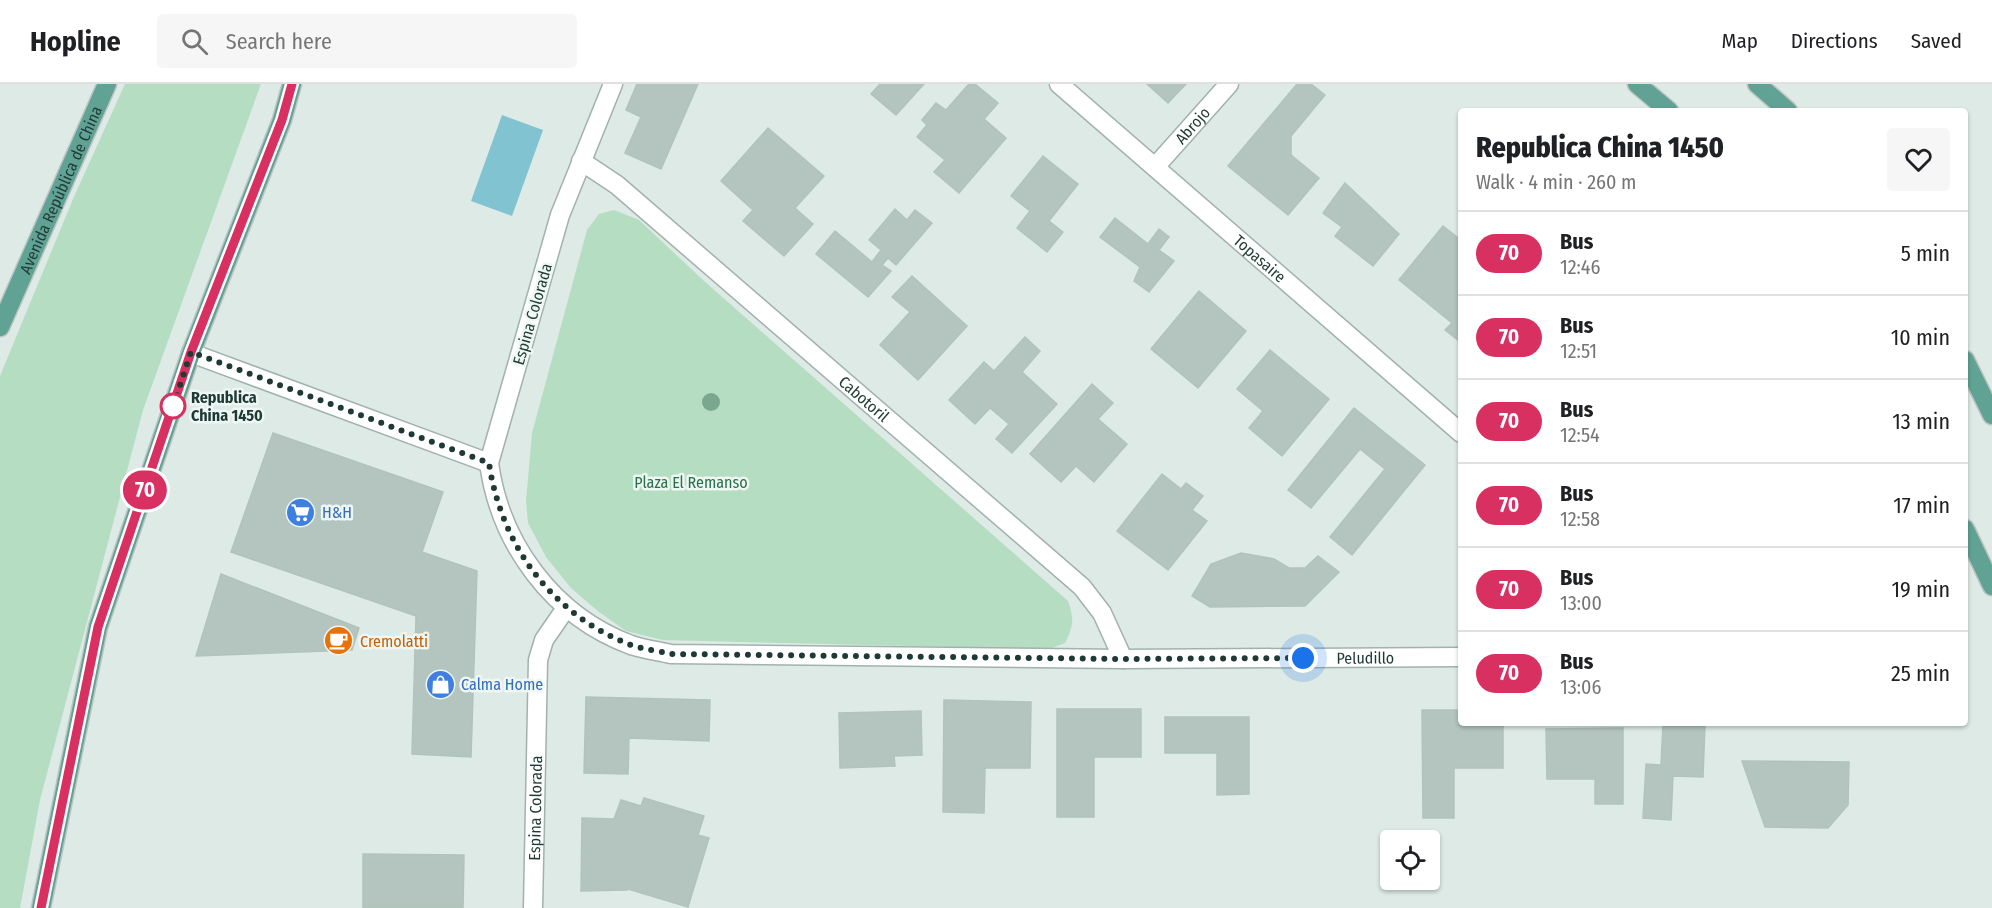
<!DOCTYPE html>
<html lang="en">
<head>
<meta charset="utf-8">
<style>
  body { margin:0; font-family:"Fira Sans Condensed",sans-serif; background:#f6f6f6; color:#202124; height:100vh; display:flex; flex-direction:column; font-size:22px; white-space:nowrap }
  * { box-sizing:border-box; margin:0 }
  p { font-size:20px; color:#757577 }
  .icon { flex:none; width:33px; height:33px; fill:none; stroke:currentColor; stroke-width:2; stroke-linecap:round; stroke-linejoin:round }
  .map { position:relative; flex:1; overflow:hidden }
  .panel { position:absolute; left:1458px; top:24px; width:510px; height:618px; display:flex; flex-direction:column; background:#fff; border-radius:6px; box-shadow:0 2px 4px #0004 }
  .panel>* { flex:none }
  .badge { padding:0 12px; border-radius:20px; font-size:21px; line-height:39px }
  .buttons { position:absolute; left:1380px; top:746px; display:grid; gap:12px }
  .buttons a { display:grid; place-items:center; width:60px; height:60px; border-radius:6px; background:#fff; box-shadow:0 2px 4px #0004; font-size:30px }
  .you { position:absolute; width:30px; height:30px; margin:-15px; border:4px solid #fff; border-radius:50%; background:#1a73e8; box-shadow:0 0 0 9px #1a73e833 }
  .map>.badge { position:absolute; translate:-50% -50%; box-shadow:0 0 0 3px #fff }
  .round { display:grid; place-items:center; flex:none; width:63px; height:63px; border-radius:6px; background:#f6f6f6 }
  .headline { display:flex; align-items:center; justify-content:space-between; height:102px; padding:0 18px }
  h1 { font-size:28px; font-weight:800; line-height:45px }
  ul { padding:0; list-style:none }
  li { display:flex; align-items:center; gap:18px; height:84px; padding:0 18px; border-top:2px solid #e0e0e0 }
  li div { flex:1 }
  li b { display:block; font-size:22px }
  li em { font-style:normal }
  li .badge { min-width:66px; font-weight:700; text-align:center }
  header { display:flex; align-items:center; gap:36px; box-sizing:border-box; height:84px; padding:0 30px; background:#fff; border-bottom:2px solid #e0e0e0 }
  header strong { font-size:28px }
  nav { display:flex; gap:33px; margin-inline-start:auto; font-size:21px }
  .search { width:420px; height:54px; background:#f6f6f6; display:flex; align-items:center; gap:15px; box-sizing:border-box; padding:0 21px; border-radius:6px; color:#757577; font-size:22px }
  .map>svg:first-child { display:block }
</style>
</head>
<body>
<header>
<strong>Hopline</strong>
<div class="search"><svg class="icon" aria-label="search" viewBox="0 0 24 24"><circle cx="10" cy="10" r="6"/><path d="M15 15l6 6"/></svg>Search here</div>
<nav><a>Map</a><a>Directions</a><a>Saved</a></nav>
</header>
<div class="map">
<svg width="1992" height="824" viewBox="0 0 1992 824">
  <rect width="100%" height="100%" fill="#deeae5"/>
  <!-- green -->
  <g fill="#b5ddc1">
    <path d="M 125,0 L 261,0 L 143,326 L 40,716 L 20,824 L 0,824 L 0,292 L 73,115 Z"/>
    <path d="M 614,126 L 639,136 L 704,197 L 1068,517 C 1074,535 1074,541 1065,559 L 1052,564 L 1034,565 L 663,556 L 626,547 L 599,528 L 571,504 L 546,473 L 528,439 L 526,417 L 532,349 L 587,146 L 599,130 Z"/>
  </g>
  <!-- water -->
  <path fill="#82c3d2" d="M 502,31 L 543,46 L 512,132 L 471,117 Z"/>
  <!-- building -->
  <g fill="#b3c5be" stroke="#b0c4bc" stroke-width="1.5">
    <path d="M 637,0 L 698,0 L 661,85 L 625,69 L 641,33 L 626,26 Z"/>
    <path d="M 880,0 L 924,0 L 896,31 L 871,10 Z"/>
    <path d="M 969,0 L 975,0 L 998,19 L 984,35 L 1006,54 L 959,109 L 934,88 L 945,76 L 917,53 L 927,41 L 922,36 L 936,19 L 946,26 Z"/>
    <path d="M 1147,0 L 1186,0 L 1168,19 Z"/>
    <path d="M 1297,0 L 1311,0 L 1325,11 L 1291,52 L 1291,71 L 1319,94 L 1288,131 L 1228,82 Z"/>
    <path d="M 768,44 L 824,92 L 795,124 L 813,140 L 784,172 L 743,137 L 753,126 L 721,97 Z"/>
    <path d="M 1043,72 L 1078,100 L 1049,137 L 1063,148 L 1047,168 L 1017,144 L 1030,127 L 1011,112 Z"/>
    <path d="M 1345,99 L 1399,150 L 1373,182 L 1335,152 L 1342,143 L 1323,129 Z"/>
    <path d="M 895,125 L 907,136 L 915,126 L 932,139 L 896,181 L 888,174 L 882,181 L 891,187 L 868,213 L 816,170 L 835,147 L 872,178 L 881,166 L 869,156 Z"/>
    <path d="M 1115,134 L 1148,160 L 1159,145 L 1169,153 L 1159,166 L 1174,177 L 1149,208 L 1134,197 L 1140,183 L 1100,153 Z"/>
    <path d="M 1443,142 L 1461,156 L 1461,254 L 1459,257 L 1445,246 L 1452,239 L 1399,196 Z"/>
    <path d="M 912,192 L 967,242 L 918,296 L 880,261 L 910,228 L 892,213 Z"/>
    <path d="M 1199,207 L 1246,247 L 1198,304 L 1151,265 Z"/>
    <path d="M 1025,253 L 1040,267 L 1022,288 L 1057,320 L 1012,369 L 996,355 L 1009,340 L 990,324 L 975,340 L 949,316 L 984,278 L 994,287 Z"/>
    <path d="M 1270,266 L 1329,315 L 1282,372 L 1249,344 L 1263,327 L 1237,305 Z"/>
    <path d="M 1092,300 L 1113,319 L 1098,335 L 1127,360 L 1094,398 L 1076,382 L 1061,398 L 1030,370 Z"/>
    <path d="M 1354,324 L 1425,381 L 1352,471 L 1330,453 L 1385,385 L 1360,365 L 1311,424 L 1288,406 Z"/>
    <path d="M 273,349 L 443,408 L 422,468 L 477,487 L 471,673 L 412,670 L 416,532 L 231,468 Z"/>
    <path d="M 1162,390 L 1181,405 L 1186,399 L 1203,412 L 1192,426 L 1207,437 L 1168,486 L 1117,447 Z"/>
    <path d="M 1241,469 L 1274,475 L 1289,484 L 1305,484 L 1318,472 L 1339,488 L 1305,522 L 1210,523 L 1192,512 L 1211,480 Z"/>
    <path d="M 221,490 L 359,544 L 352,566 L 196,572 Z"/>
    <path d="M 586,613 L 710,616 L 709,657 L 629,654 L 628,690 L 584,689 Z"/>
    <path d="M 944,616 L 1031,618 L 1030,684 L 985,684 L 984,729 L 943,728 Z"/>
    <path d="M 1057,625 L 1141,625 L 1141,673 L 1094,673 L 1094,733 L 1057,733 Z"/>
    <path d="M 1422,626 L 1461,626 L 1461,639 L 1503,639 L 1503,684 L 1454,684 L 1454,734 L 1423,734 Z"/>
    <path d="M 921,627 L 922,671 L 894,672 L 895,682 L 840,684 L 839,629 Z"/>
    <path d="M 1165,633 L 1249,633 L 1249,710 L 1217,711 L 1217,669 L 1165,669 Z"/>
    <path d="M 1663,640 L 1705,641 L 1703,693 L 1673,692 L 1671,736 L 1643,734 L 1646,680 L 1661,681 Z"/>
    <path d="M 1623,644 L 1623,720 L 1595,720 L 1595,695 L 1547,695 L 1546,645 Z"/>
    <path d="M 1742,677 L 1849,678 L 1848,721 L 1828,744 L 1765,743 Z"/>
    <path d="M 644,714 L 704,732 L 698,751 L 709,754 L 688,823 L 628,805 L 627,806 L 581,807 L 582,734 L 614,735 L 621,716 L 641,722 Z"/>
    <path d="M 363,770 L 464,771 L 463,824 L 363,824 Z"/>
  </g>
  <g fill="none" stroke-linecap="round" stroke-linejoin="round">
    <defs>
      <g id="minor">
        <path id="s1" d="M 613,0 L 560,131 L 489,379 C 500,460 553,532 631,561 C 643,565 658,567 671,570 L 1123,575 L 1461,573"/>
        <path id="s2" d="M 1059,0 L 1461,349"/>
        <path id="s3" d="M 581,77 L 617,101 L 1082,503 L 1102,529 L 1123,575"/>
        <path id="s4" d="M 1155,83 L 1229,0"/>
        <path d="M 191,269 L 489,379"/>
        <path id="s5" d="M 533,824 L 538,576 L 544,556 L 566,524"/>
      </g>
      <g id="major">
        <path d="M 1637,0 L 1669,27"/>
        <path d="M 1757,0 L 1788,27"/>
        <path id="s6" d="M 0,243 L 107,0"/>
        <path d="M 1965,276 L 1992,331"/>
        <path d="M 1965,445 L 1992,502"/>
        <path d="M 41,824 L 98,543 L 191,269 L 282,36 L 292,0"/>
      </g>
    </defs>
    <!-- minor casing -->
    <use href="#minor" stroke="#a1b2ac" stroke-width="21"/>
    <!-- major casing -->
    <use href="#major" stroke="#bcc4c2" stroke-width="21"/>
    <!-- minor -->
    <use href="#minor" stroke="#fff" stroke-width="18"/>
    <!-- major -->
    <use href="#major" stroke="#60a294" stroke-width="18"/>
  </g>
  <!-- trees -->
  <circle fill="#79a88f" cx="711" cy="318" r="9"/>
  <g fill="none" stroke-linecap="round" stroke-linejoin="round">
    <defs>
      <path id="line" d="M 41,824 L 98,543 L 191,268 L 282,36 L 292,0"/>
    </defs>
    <!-- line casing -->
    <use href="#line" stroke="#fff" stroke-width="14"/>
    <!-- line -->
    <use href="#line" stroke="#d93062" stroke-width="9"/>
    <!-- walk -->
    <path stroke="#1f3a34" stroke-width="6" stroke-dasharray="0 10.8" d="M 173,322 L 170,332 L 191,268 L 489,379 C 501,461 552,531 631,561 C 643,565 658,567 671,570 L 1123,575 L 1303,574"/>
  </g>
  <!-- icons -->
  <defs>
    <symbol id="supermarket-disc" viewBox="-11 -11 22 22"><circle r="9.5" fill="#3f7fe0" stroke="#eef7f3"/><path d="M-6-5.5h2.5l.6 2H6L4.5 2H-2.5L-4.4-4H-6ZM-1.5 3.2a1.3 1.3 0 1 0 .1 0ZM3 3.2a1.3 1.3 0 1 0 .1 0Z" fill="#fff"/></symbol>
    <symbol id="cafe-disc" viewBox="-11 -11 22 22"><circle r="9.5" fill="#e8710a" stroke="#eef7f3"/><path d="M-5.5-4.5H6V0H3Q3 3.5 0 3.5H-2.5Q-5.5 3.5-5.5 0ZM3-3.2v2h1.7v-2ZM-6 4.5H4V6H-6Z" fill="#fff"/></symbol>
    <symbol id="shop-disc" viewBox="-11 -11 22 22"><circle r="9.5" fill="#3f7fe0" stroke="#eef7f3"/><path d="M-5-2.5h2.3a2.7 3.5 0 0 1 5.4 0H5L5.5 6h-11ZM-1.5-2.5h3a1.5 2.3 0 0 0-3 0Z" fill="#fff"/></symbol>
  </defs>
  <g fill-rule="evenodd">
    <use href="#supermarket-disc" x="284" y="412" width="33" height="33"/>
    <use href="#cafe-disc" x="322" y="540" width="33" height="33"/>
    <use href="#shop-disc" x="424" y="584" width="33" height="33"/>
  </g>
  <!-- markers -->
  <circle fill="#fff" stroke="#d93062" stroke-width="3" cx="173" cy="322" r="12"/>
  <g text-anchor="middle" stroke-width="5" stroke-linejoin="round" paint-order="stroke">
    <!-- street labels -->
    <g font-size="16" fill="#1f3a34" stroke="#eef7f3">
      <text dy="6" stroke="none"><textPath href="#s4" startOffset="56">Abrojo</textPath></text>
      <text dy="6" stroke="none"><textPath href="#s6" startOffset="150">Avenida República de China</textPath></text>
      <text dy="6" stroke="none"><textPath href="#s2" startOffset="266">Topasaire</textPath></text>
      <text transform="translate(532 230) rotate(-74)" y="6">Espina Colorada</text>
      <text dy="6" stroke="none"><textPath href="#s3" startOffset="370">Cabotoril</textPath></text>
      <text dy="6" stroke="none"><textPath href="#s1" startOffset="1377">Peludillo</textPath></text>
      <text dy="6" stroke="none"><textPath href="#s5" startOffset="100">Espina Colorada</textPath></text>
    </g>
    <!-- stop labels -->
    <g font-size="16" font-weight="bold" fill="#1f3a34" stroke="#eef7f3" text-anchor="start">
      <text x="191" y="319">Republica<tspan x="191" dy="18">China 1450</tspan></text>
    </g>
    <!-- park labels -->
    <g font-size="16" fill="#277248" stroke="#eef7f3">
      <text x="691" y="404">Plaza El Remanso</text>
    </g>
    <!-- shop labels -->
    <g font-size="16" fill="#366cbe" stroke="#eef7f3" text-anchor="start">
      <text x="322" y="434">H&amp;H</text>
      <text x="461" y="606">Calma Home</text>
    </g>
    <!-- food labels -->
    <g font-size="16" fill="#c56008" stroke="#eef7f3" text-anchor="start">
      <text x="360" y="563">Cremolatti</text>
    </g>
  </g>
</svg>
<div class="buttons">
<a><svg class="icon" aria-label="locate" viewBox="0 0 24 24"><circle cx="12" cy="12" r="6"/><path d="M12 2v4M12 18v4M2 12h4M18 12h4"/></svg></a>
</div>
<div class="you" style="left:1303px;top:574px"></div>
<b class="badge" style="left:145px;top:406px;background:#d93062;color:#fff">70</b>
<section class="panel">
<div class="headline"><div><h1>Republica China 1450</h1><p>Walk · 4 min · 260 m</p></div><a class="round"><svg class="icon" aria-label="heart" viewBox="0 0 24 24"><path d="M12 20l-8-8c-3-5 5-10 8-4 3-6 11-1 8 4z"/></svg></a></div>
<ul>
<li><span class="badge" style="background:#d93062;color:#fff">70</span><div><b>Bus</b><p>12:46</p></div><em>5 min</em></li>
<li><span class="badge" style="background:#d93062;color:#fff">70</span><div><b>Bus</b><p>12:51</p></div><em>10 min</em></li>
<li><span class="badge" style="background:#d93062;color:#fff">70</span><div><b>Bus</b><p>12:54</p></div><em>13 min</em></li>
<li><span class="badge" style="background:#d93062;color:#fff">70</span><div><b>Bus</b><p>12:58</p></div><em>17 min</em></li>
<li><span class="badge" style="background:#d93062;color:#fff">70</span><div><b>Bus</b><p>13:00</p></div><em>19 min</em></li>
<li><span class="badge" style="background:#d93062;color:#fff">70</span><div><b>Bus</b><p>13:06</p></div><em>25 min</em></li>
</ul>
</section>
</div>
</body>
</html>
